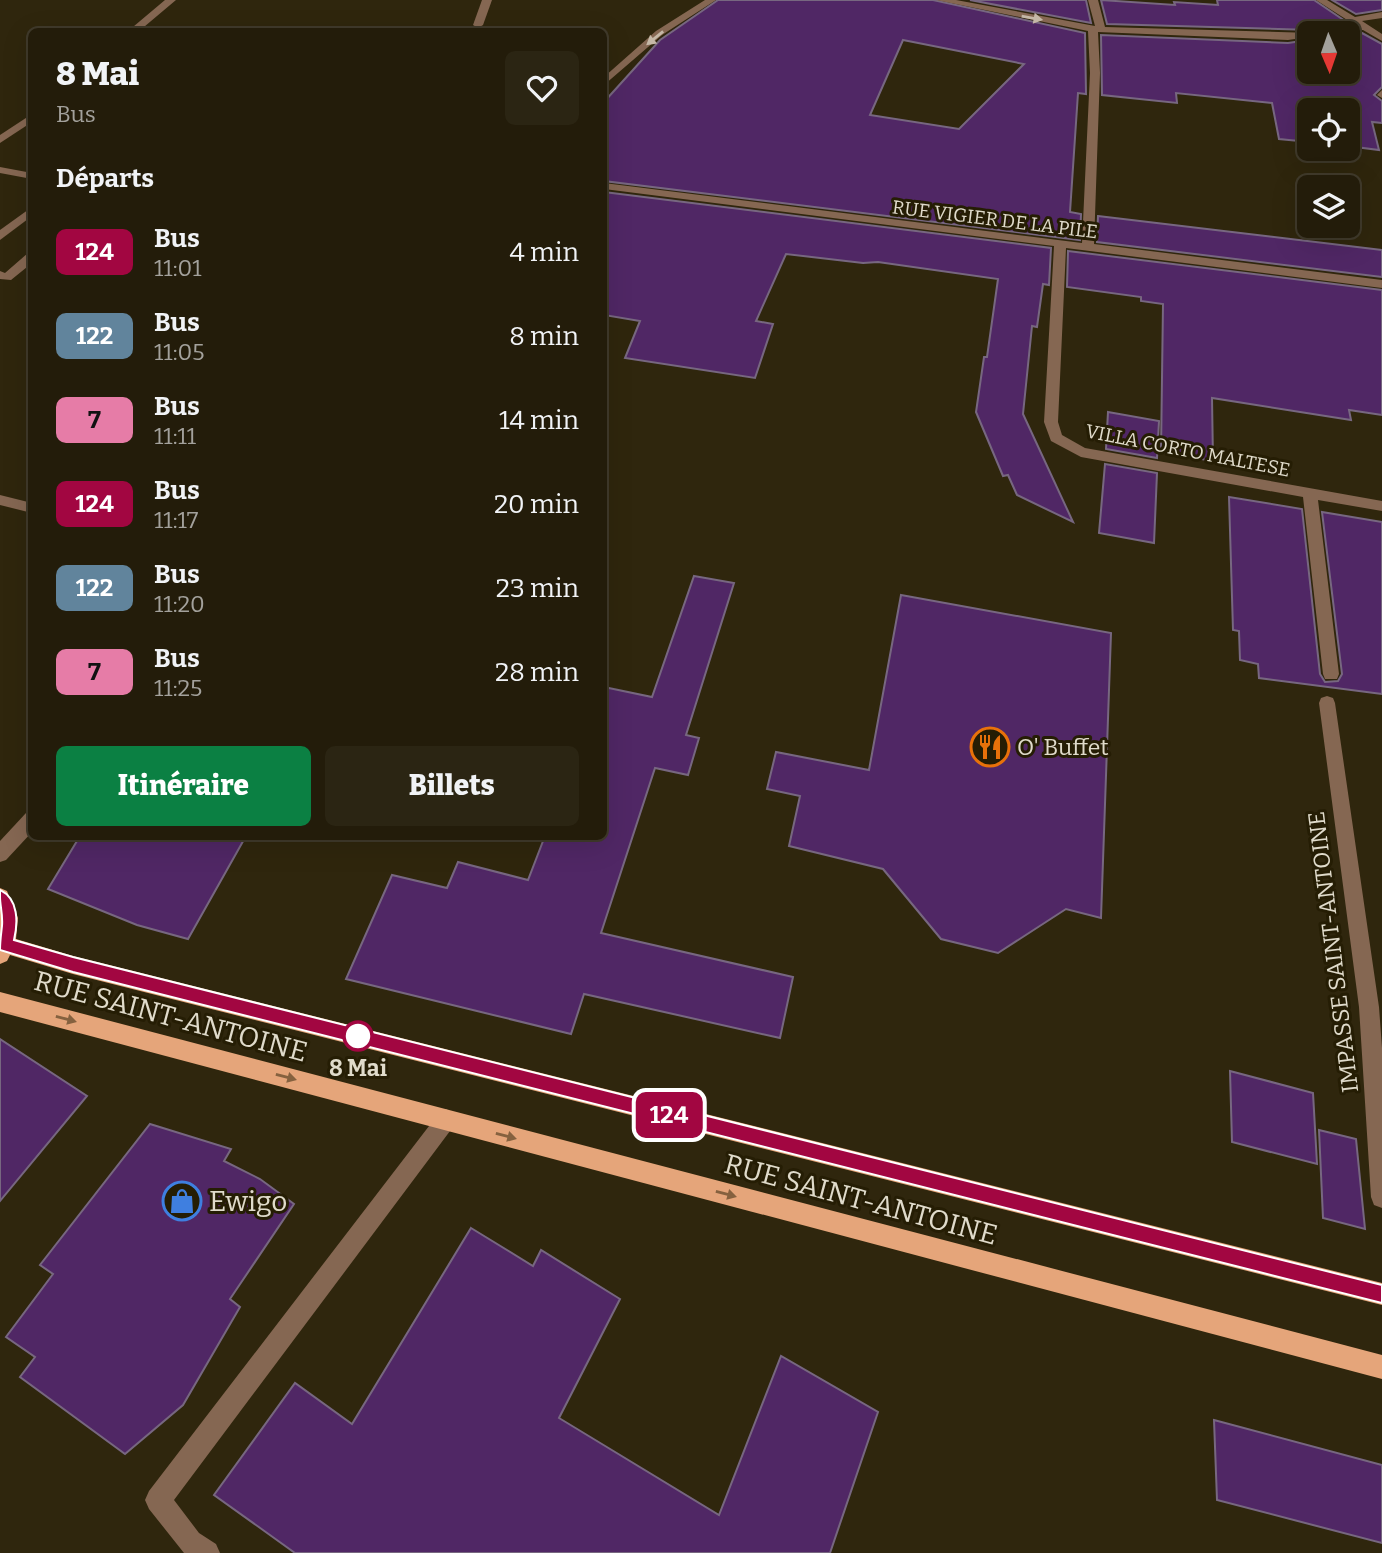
<!DOCTYPE html>
<html lang="fr">
<head>
<meta charset="utf-8">
<style>
  body { margin:0; font-family:Bitter,serif; background:#2b2513; color:#f1f3f6; height:100vh; display:flex; flex-direction:column; font-size:26px; white-space:nowrap }
  * { box-sizing:border-box; margin:0 }
  p { font-size:23px; color:#a3a19c }
  .icon { flex:none; width:38px; height:38px; fill:none; stroke:currentColor; stroke-width:2; stroke-linecap:round; stroke-linejoin:round }
  .map { position:relative; flex:1; overflow:hidden }
  .side { position:absolute; left:28px; top:28px; width:579px; height:812px; display:flex; flex-direction:column; background:#231c0a; border-radius:10px; box-shadow:0 7px 28px #0002,0 0 0 2px #403a2b }
  .side>* { flex:none }
  .badge { padding:0 14px; border-radius:10px; font-size:24px; line-height:46px }
  .needle { width:46px; rotate:178deg }
  .tools { position:absolute; left:1297px; top:21px; display:grid; gap:14px }
  .tools a { display:grid; place-items:center; width:63px; height:63px; border-radius:10px; background:#231c0a; box-shadow:0 7px 28px #0002,0 0 0 2px #403a2b; font-size:35px }
  .map>.badge { position:absolute; translate:-50% -50%; box-shadow:0 0 0 4px #fff }
  h2 { padding:0 28px; font-size:26px; line-height:63px }
  .round { display:grid; place-items:center; flex:none; width:74px; height:74px; border-radius:10px; background:#2b2513 }
  .summary { display:flex; align-items:center; justify-content:space-between; height:119px; padding:0 28px }
  h1 { font-size:33px; font-weight:800; line-height:52px }
  .cta { display:flex; gap:14px; margin-top:auto; padding:14px 28px }
  .cta a { flex:1; height:80px; border-radius:10px; background:#0b8043; color:#fff; font-size:28px; font-weight:800; line-height:80px; text-align:center }
  .cta a+a { background:#2b2513; color:#f1f3f6 }
  ul { padding:0; list-style:none }
  li { display:flex; align-items:center; gap:21px; height:84px; padding:0 28px }
  li div { flex:1 }
  li b { display:block; font-size:26px }
  li em { font-style:normal }
  li .badge { min-width:77px; font-weight:700; text-align:center }
  .map>svg:first-child { display:block }
</style>
</head>
<body>
<div class="map">
<svg width="1382" height="1553" viewBox="0 0 1382 1553">
  <rect width="100%" height="100%" fill="#2f260d"/>
  <!-- building -->
  <g fill="#502765" stroke="#776780" stroke-width="2" fill-rule="evenodd">
    <path d="M 718,0 L 933,0 L 1085,33 L 1086,94 L 1078,93 L 1070,212 L 1081,214 L 1080,240 L 604,181 L 604,102 L 660,40 ZM 903,40 L 1024,64 L 959,129 L 870,115 Z"/>
    <path d="M 970,0 L 1086,0 L 1091,23 Z"/>
    <path d="M 1101,0 L 1175,5 L 1174,2 L 1218,5 L 1217,0 L 1314,0 L 1348,23 L 1312,30 L 1107,24 Z"/>
    <path d="M 1332,0 L 1382,0 L 1382,10 L 1356,14 Z"/>
    <path d="M 1362,33 L 1382,44 L 1382,87 L 1374,95 L 1382,101 L 1382,123 L 1372,122 L 1379,150 L 1348,146 L 1348,110 L 1309,110 L 1309,142 L 1279,139 L 1272,103 L 1176,93 L 1177,103 L 1102,95 L 1101,35 L 1288,43 L 1309,40 L 1309,72 L 1348,72 L 1348,34 Z"/>
    <path d="M 604,192 L 1051,248 L 1049,285 L 1043,284 L 1037,327 L 1032,326 L 1023,414 L 1073,522 L 1017,495 L 1008,475 L 1003,476 L 976,412 L 984,357 L 987,357 L 998,279 L 878,262 L 863,263 L 786,254 L 756,321 L 773,324 L 755,378 L 625,358 L 640,321 L 604,315 Z"/>
    <path d="M 1098,216 L 1382,250 L 1382,277 L 1097,242 Z"/>
    <path d="M 1068,251 L 1382,290 L 1382,415 L 1349,410 L 1351,420 L 1212,398 L 1213,461 L 1161,452 L 1163,304 L 1141,301 L 1141,297 L 1067,287 Z"/>
    <path d="M 1108,412 L 1159,421 L 1157,458 L 1106,449 Z"/>
    <path d="M 1105,464 L 1157,473 L 1154,543 L 1099,533 Z"/>
    <path d="M 1229,497 L 1302,509 L 1320,674 L 1325,682 L 1338,681 L 1342,674 L 1322,512 L 1382,522 L 1382,694 L 1259,678 L 1258,664 L 1240,660 L 1239,631 L 1233,630 Z"/>
    <path d="M 694,576 L 734,583 L 686,735 L 699,738 L 688,775 L 655,768 L 601,933 L 793,977 L 780,1038 L 584,994 L 571,1034 L 346,979 L 392,875 L 447,888 L 458,862 L 528,880 L 545,836 L 604,836 L 604,687 L 652,697 Z"/>
    <path d="M 901,595 L 1111,633 L 1101,918 L 1066,909 L 998,953 L 941,939 L 883,869 L 789,846 L 800,796 L 767,789 L 776,752 L 869,770 Z"/>
    <path d="M 80,836 L 246,836 L 188,939 L 137,925 L 48,889 Z"/>
    <path d="M 0,1039 L 87,1096 L 0,1201 Z"/>
    <path d="M 1230,1071 L 1313,1093 L 1317,1164 L 1232,1142 Z"/>
    <path d="M 150,1124 L 231,1149 L 224,1161 L 260,1179 L 294,1204 L 230,1299 L 240,1307 L 183,1405 L 125,1454 L 20,1377 L 35,1357 L 6,1337 L 53,1274 L 40,1265 Z"/>
    <path d="M 1319,1130 L 1356,1139 L 1365,1229 L 1323,1218 Z"/>
    <path d="M 471,1228 L 533,1266 L 541,1250 L 620,1299 L 559,1418 L 719,1515 L 781,1356 L 878,1412 L 830,1553 L 295,1553 L 214,1495 L 295,1383 L 352,1424 Z"/>
    <path d="M 1214,1420 L 1382,1465 L 1382,1543 L 1217,1500 Z"/>
  </g>
  <g fill="none" stroke-linecap="round" stroke-linejoin="round">
    <!-- minor -->
    <g fill="#856752" fill-rule="evenodd">
      <path d="M 165,0 L 176,0 L 138,32 L 127,32 Z"/>
      <path d="M 482,0 L 492,0 L 483,25 L 478,28 L 473,25 Z"/>
      <path d="M 705,0 L 716,0 L 662,35 L 604,85 L 604,77 L 656,31 Z"/>
      <path d="M 936,0 L 956,0 L 1095,26 L 1088,0 L 1098,0 L 1105,27 L 1313,33 L 1309,33 L 1309,37 L 1288,40 L 1098,32 L 1100,73 L 1094,244 L 1382,280 L 1382,288 L 1066,248 L 1058,422 L 1062,435 L 1085,448 L 1382,501 L 1382,511 L 1318,500 L 1339,674 L 1337,679 L 1325,679 L 1323,674 L 1303,497 L 1081,457 L 1051,441 L 1044,422 L 1054,246 L 604,189 L 604,183 L 1082,243 L 1090,73 L 1088,31 Z"/>
      <path d="M 1316,0 L 1327,0 L 1355,17 L 1382,12 L 1382,18 L 1362,21 L 1382,34 L 1382,41 L 1363,30 L 1313,33 L 1318,30 L 1355,25 Z"/>
      <path d="M 1382,90 L 1382,98 L 1377,95 Z"/>
      <path d="M 32,114 L 32,122 L 0,143 L 0,135 Z"/>
      <path d="M 0,167 L 32,173 L 32,179 L 0,173 Z"/>
      <path d="M 32,207 L 32,216 L 0,240 L 0,230 Z"/>
      <path d="M 28,253 L 32,253 L 32,263 L 11,280 L 0,279 L 0,271 L 5,273 Z"/>
      <path d="M 0,495 L 32,503 L 32,513 L 0,505 Z"/>
      <path d="M 1327,696 L 1333,698 L 1335,703 L 1379,1007 L 1382,1048 L 1382,1208 L 1374,1205 L 1371,1197 L 1359,1007 L 1319,703 L 1321,698 Z"/>
      <path d="M 32,811 L 32,832 L 6,860 L 0,862 L 0,841 L 26,813 Z"/>
      <path d="M 446,1109 L 453,1113 L 457,1120 L 453,1127 L 174,1500 L 199,1533 L 216,1544 L 220,1553 L 184,1553 L 149,1509 L 145,1500 L 149,1491 L 439,1113 Z"/>
    </g>
    <!-- major -->
    <g fill="#e5a57a" fill-rule="evenodd">
      <path d="M 0,888 L 7,891 L 18,918 L 16,939 L 73,956 L 1382,1283 L 1382,1305 L 73,974 L 10,955 L 7,961 L 0,964 Z"/>
      <path d="M 0,992 L 1382,1355 L 1382,1379 L 0,1012 Z"/>
    </g>
  </g>
  <!-- one-way arrows -->
  <defs><path id="oneway-solid" d="M-6-.8H1V-3.2L6.5 0L1 3.2V.8H-6Z" transform="scale(1.75)"/></defs>
  <g fill="#c5b8a7">
    <use href="#oneway-solid" transform="translate(1032 18) rotate(10)"/>
    <use href="#oneway-solid" transform="translate(655 38) rotate(141)"/>
  </g>
  <g fill="#85613f">
    <use href="#oneway-solid" transform="translate(66 1019) rotate(15)"/>
    <use href="#oneway-solid" transform="translate(286 1077) rotate(15)"/>
    <use href="#oneway-solid" transform="translate(506 1136) rotate(15)"/>
    <use href="#oneway-solid" transform="translate(726 1194) rotate(15)"/>
  </g>
  <!-- line -->
  <path fill="#a20641" stroke="#fff" stroke-width="2" d="M 0,890 C 19,899 18,923 14,940 L 73,957 L 1382,1285 L 1382,1303 L 73,972 L 0,950 C 0,941 1,935 2,926 C 3,914 0,906 0,897 Z"/>
  <!-- icons -->
  <defs>
    <symbol id="restaurant-ring" viewBox="-11 -11 22 22"><circle r="9.5" fill="#251d04" stroke="#e8710a" stroke-width="1.5"/><path d="M-5-6h1v4h1v-4h1v4h1v-4h1v5L-1.5 .5V6h-2V.5L-5-1ZM5-6V6H3V1.5H1.5Q1.5-4 5-6Z" fill="#e8710a"/></symbol>
    <symbol id="shop-ring" viewBox="-11 -11 22 22"><circle r="9.5" fill="#251d04" stroke="#3f7fe0" stroke-width="1.5"/><path d="M-5-2.5h2.3a2.7 3.5 0 0 1 5.4 0H5L5.5 6h-11ZM-1.5-2.5h3a1.5 2.3 0 0 0-3 0Z" fill="#3f7fe0"/></symbol>
  </defs>
  <g fill-rule="evenodd">
    <use href="#restaurant-ring" x="968" y="725" width="44" height="44"/>
    <use href="#shop-ring" x="160" y="1179" width="44" height="44"/>
  </g>
  <!-- markers -->
  <circle fill="#fff" stroke="#a20641" stroke-width="3.5" cx="358" cy="1036" r="14"/>
  <g text-anchor="middle" stroke-width="6" stroke-linejoin="round" paint-order="stroke">
    <!-- far-street labels -->
    <g font-size="19" fill="#e0dbcb" stroke="#251d04">
      <text transform="translate(995 219) rotate(7)" y="7">RUE VIGIER DE LA PILE</text>
      <text transform="translate(1188 450) rotate(11)" y="7">VILLA CORTO MALTESE</text>
    </g>
    <!-- poi labels -->
    <g font-size="23" fill="#e0dbcb" stroke="#251d04" text-anchor="start">
      <text x="1017" y="755">O' Buffet</text>
    </g>
    <!-- street labels -->
    <g font-size="23" fill="#e0dbcb" stroke="#251d04">
      <text transform="translate(1333 952) rotate(-97)" y="8">IMPASSE SAINT-ANTOINE</text>
    </g>
    <!-- stop labels -->
    <g font-size="23" font-weight="bold" fill="#e0dbcb" stroke="#251d04">
      <text x="358" y="1076">8 Mai</text>
    </g>
    <!-- near-street labels -->
    <g font-size="28" fill="#e0dbcb" stroke="#251d04">
      <text transform="translate(171 1016) rotate(15)" y="10">RUE SAINT-ANTOINE</text>
      <text transform="translate(861 1199) rotate(15)" y="10">RUE SAINT-ANTOINE</text>
    </g>
    <!-- near-poi labels -->
    <g font-size="28" fill="#e0dbcb" stroke="#251d04" text-anchor="start">
      <text x="209" y="1211">Ewigo</text>
    </g>
  </g>
</svg>
<div class="tools">
<a><svg class="needle" viewBox="-14 -14 28 28"><path d="M0-13l5 13h-10z" fill="#e53935"/><path d="M0 13l5-13h-10z" fill="#a3a19c"/></svg></a>
<a><svg class="icon" aria-label="locate" viewBox="0 0 24 24"><circle cx="12" cy="12" r="6"/><path d="M12 2v4M12 18v4M2 12h4M18 12h4"/></svg></a>
<a><svg class="icon" aria-label="layers" viewBox="0 0 24 24"><path d="M12 4l9 5-9 5-9-5zM3 14l9 5 9-5"/></svg></a>
</div>
<b class="badge" style="left:669px;top:1115px;background:#a20641;color:#fff">124</b>
<section class="side">
<div class="summary"><div><h1>8 Mai</h1><p>Bus</p></div><a class="round"><svg class="icon" aria-label="heart" viewBox="0 0 24 24"><path d="M12 20l-8-8c-3-5 5-10 8-4 3-6 11-1 8 4z"/></svg></a></div>
<h2>Départs</h2>
<ul>
<li><span class="badge" style="background:#a20641;color:#fff">124</span><div><b>Bus</b><p>11:01</p></div><em>4 min</em></li>
<li><span class="badge" style="background:#61849c;color:#fff">122</span><div><b>Bus</b><p>11:05</p></div><em>8 min</em></li>
<li><span class="badge" style="background:#e67ca7;color:#111">7</span><div><b>Bus</b><p>11:11</p></div><em>14 min</em></li>
<li><span class="badge" style="background:#a20641;color:#fff">124</span><div><b>Bus</b><p>11:17</p></div><em>20 min</em></li>
<li><span class="badge" style="background:#61849c;color:#fff">122</span><div><b>Bus</b><p>11:20</p></div><em>23 min</em></li>
<li><span class="badge" style="background:#e67ca7;color:#111">7</span><div><b>Bus</b><p>11:25</p></div><em>28 min</em></li>
</ul>
<div class="cta"><a>Itinéraire</a><a>Billets</a></div>
</section>
</div>
</body>
</html>
